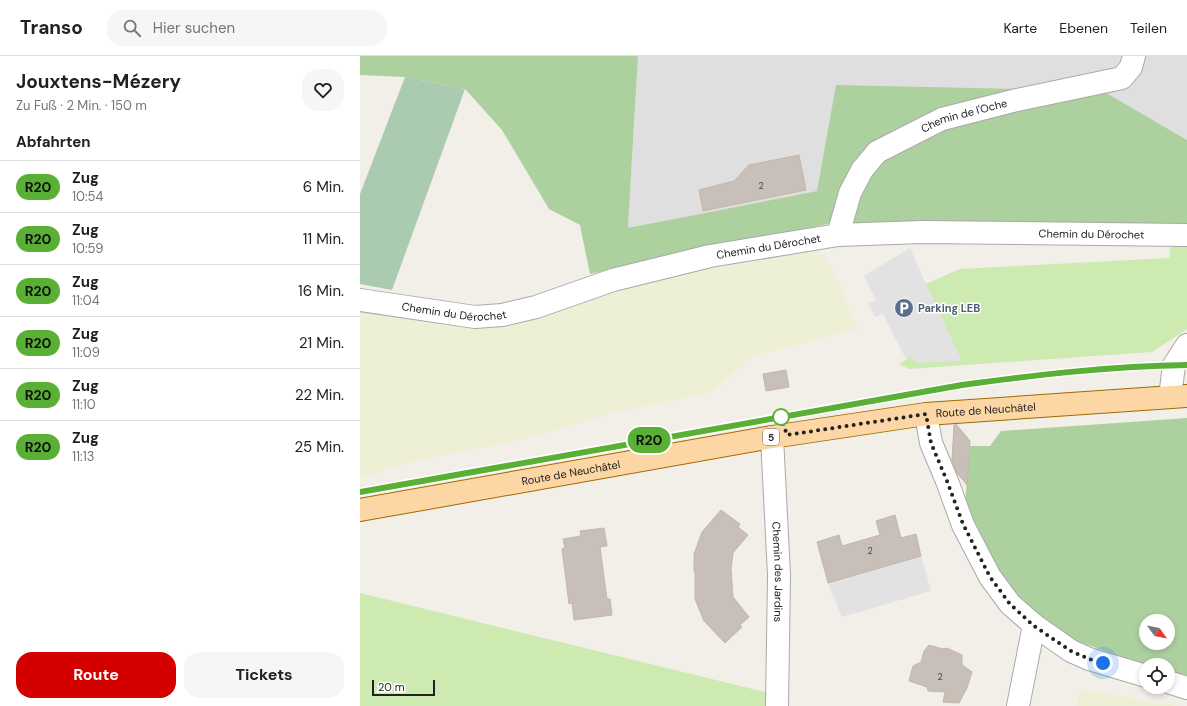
<!DOCTYPE html>
<html lang="de">
<head>
<meta charset="utf-8">
<style>
  body { margin:0; font-family:"DM Sans",sans-serif; background:#f6f6f6; color:#202124; height:100vh; display:flex; flex-direction:column; font-size:15px; white-space:nowrap }
  * { box-sizing:border-box; margin:0 }
  p { font-size:13px; color:#757577 }
  .icon { flex:none; width:22px; height:22px; fill:none; stroke:currentColor; stroke-width:2; stroke-linecap:round; stroke-linejoin:round }
  .map { position:relative; flex:1; overflow:hidden }
  .side { display:flex; flex-direction:column; background:#fff; width:360px }
  .side>* { flex:none }
  .badge { padding:0 8px; border-radius:13px; font-size:14px; line-height:26px }
  .needle { width:26px; rotate:123deg }
  .fabs { position:absolute; left:779px; top:558px; display:grid; gap:8px }
  .fabs a { display:grid; place-items:center; width:36px; height:36px; border-radius:50%; background:#fff; box-shadow:0 2px 6px #0003; font-size:20px }
  .scale { position:absolute; left:12px; bottom:10px; width:63px; box-sizing:border-box; padding-left:4px; border:2px solid #222; border-top:0; font-size:11px; line-height:14px; white-space:nowrap; color:#222; -webkit-text-stroke:3px #fff; paint-order:stroke }
  .you { position:absolute; width:20px; height:20px; margin:-10px; border:3px solid #fff; border-radius:50%; background:#1a73e8; box-shadow:0 0 0 6px #1a73e833 }
  .map>.badge { position:absolute; translate:-50% -50%; box-shadow:0 0 0 2px #fff }
  h2 { padding:0 16px; font-size:15px; line-height:36px }
  .round { display:grid; place-items:center; flex:none; width:42px; height:42px; border-radius:16px; background:#f6f6f6 }
  .summary { display:flex; align-items:center; justify-content:space-between; height:68px; padding:0 16px }
  h1 { font-size:19px; font-weight:700; line-height:30px }
  .action { display:flex; gap:8px; margin-top:auto; padding:8px 16px }
  .action a { flex:1; height:46px; border-radius:16px; background:#d40000; color:#fff; font-size:16px; font-weight:700; line-height:46px; text-align:center }
  .action a+a { background:#f6f6f6; color:#202124 }
  ul { padding:0; list-style:none }
  li { display:flex; align-items:center; gap:12px; height:52px; padding:0 16px; border-top:1px solid #e0e0e0 }
  li div { flex:1 }
  li b { display:block; font-size:15px }
  li em { font-style:normal }
  li .badge { min-width:44px; font-weight:700; text-align:center }
  header { display:flex; align-items:center; gap:24px; box-sizing:border-box; height:56px; padding:0 20px; background:#fff; border-bottom:1px solid #e0e0e0 }
  header strong { font-size:19px }
  nav { display:flex; gap:22px; margin-inline-start:auto; font-size:14px }
  .search { width:280px; height:36px; background:#f6f6f6; display:flex; align-items:center; gap:10px; box-sizing:border-box; padding:0 14px; border-radius:16px; color:#757577; font-size:15px }
  main { display:flex; flex:1; min-height:0 }
  .map>svg:first-child { display:block }
</style>
</head>
<body>
<header>
<strong>Transo</strong>
<div class="search"><svg class="icon" aria-label="search" viewBox="0 0 24 24"><circle cx="10" cy="10" r="6"/><path d="M15 15l6 6"/></svg>Hier suchen</div>
<nav><a>Karte</a><a>Ebenen</a><a>Teilen</a></nav>
</header>
<main>
<section class="side">
<div class="summary"><div><h1>Jouxtens-Mézery</h1><p>Zu Fuß · 2 Min. · 150 m</p></div><a class="round"><svg class="icon" aria-label="heart" viewBox="0 0 24 24"><path d="M12 20l-8-8c-3-5 5-10 8-4 3-6 11-1 8 4z"/></svg></a></div>
<h2>Abfahrten</h2>
<ul>
<li><span class="badge" style="background:#5ab034;color:#111">R20</span><div><b>Zug</b><p>10:54</p></div><em>6 Min.</em></li>
<li><span class="badge" style="background:#5ab034;color:#111">R20</span><div><b>Zug</b><p>10:59</p></div><em>11 Min.</em></li>
<li><span class="badge" style="background:#5ab034;color:#111">R20</span><div><b>Zug</b><p>11:04</p></div><em>16 Min.</em></li>
<li><span class="badge" style="background:#5ab034;color:#111">R20</span><div><b>Zug</b><p>11:09</p></div><em>21 Min.</em></li>
<li><span class="badge" style="background:#5ab034;color:#111">R20</span><div><b>Zug</b><p>11:10</p></div><em>22 Min.</em></li>
<li><span class="badge" style="background:#5ab034;color:#111">R20</span><div><b>Zug</b><p>11:13</p></div><em>25 Min.</em></li>
</ul>
<div class="action"><a>Route</a><a>Tickets</a></div>
</section>
<div class="map">
<svg width="827" height="650" viewBox="0 0 827 650">
  <rect width="100%" height="100%" fill="#f2efe9"/>
  <!-- residential -->
  <path fill="#e0dfdf" d="M 278,0 L 827,0 L 827,84 L 743,35 L 457,135 L 268,173 Z"/>
  <!-- farmland -->
  <g fill="#eef0d5">
    <path d="M 444,191 L 464,199 L 483,235 L 497,273 L 390,301 L 353,336 L 253,357 L 163,383 L 38,409 L 6,421 L 0,422 L 0,255 L 120,269 L 276,225 Z"/>
    <path d="M 719,633 L 818,650 L 717,650 Z"/>
  </g>
  <!-- grass -->
  <g fill="#cdebb0">
    <path d="M 824,186 L 827,186 L 827,273 L 792,296 L 549,313 L 539,308 L 551,300 L 601,305 L 566,228 L 599,213 L 809,202 L 810,192 Z"/>
    <path d="M 0,537 L 409,637 L 410,650 L 0,650 Z"/>
  </g>
  <!-- forest -->
  <g fill="#add19e" fill-rule="evenodd">
    <path d="M 0,0 L 278,0 L 268,172 L 457,135 L 476,29 L 743,35 L 827,84 L 827,168 L 472,167 L 230,218 L 220,169 L 189,153 L 142,74 L 105,33 L 45,21 L 0,19 Z"/>
    <path d="M 827,362 L 827,623 L 808,617 L 808,609 L 786,609 L 696,578 L 647,531 L 605,447 L 610,390 L 630,390 L 641,375 ZM 786,565 L 808,565 L 808,587 L 786,587 Z"/>
  </g>
  <!-- cemetery -->
  <path fill="#aacbaf" d="M 45,21 L 105,33 L 32,234 L 0,228 L 0,138 Z"/>
  <!-- parking -->
  <g fill="#e2e2e2">
    <path d="M 550,192 L 566,228 L 602,305 L 556,307 L 551,300 L 546,303 L 523,258 L 515,261 L 508,247 L 516,244 L 504,220 Z"/>
    <path d="M 561,500 L 571,535 L 482,561 L 468,527 Z"/>
  </g>
  <!-- building -->
  <g fill="#c7bfb8" stroke="#c4b6ab">
    <path d="M 439,99 L 446,134 L 343,155 L 339,134 L 374,125 L 389,109 Z"/>
    <path d="M 426,314 L 429,331 L 406,335 L 403,318 Z"/>
    <path d="M 596,368 L 610,385 L 607,429 L 597,417 L 592,404 L 594,369 Z"/>
    <path d="M 361,454 L 380,468 L 378,471 L 388,479 L 373,497 L 371,513 L 373,541 L 389,561 L 380,569 L 382,571 L 365,587 L 344,565 L 335,543 L 335,515 L 334,515 L 334,498 L 342,476 Z"/>
    <path d="M 535,459 L 541,482 L 556,478 L 561,500 L 468,527 L 457,486 L 479,479 L 482,490 L 520,479 L 516,465 Z"/>
    <path d="M 244,472 L 247,490 L 240,491 L 247,543 L 250,543 L 252,559 L 214,564 L 212,547 L 209,548 L 202,493 L 205,492 L 203,483 L 221,480 L 220,475 Z"/>
    <path d="M 569,589 L 583,593 L 587,592 L 602,599 L 602,609 L 612,616 L 607,632 L 599,647 L 583,646 L 585,636 L 568,635 L 567,631 L 549,625 L 553,610 L 561,606 L 564,595 Z"/>
  </g>
  <g fill="none" stroke-linecap="round" stroke-linejoin="round">
    <defs>
      <g id="minor">
        <path id="s1" d="M 478,179 L 490,137 L 502,114 L 517,96 L 582,63 L 657,44 L 762,22 L 771,11 L 774,0"/>
        <path id="s2" d="M 0,244 L 115,261 L 142,259 L 176,251 L 253,224 L 350,200 L 478,179 L 562,176 L 827,179"/>
        <path d="M 810,341 L 814,309 L 827,289"/>
        <path d="M 566,358 L 571,387 L 587,425 L 603,469 L 630,521 L 650,548 L 674,569 L 711,595 L 729,603 L 786,620"/>
        <path id="s3" d="M 412,381 L 419,519 L 417,650"/>
        <path d="M 808,626 L 827,632"/>
        <path d="M 658,650 L 674,569"/>
      </g>
      <g id="major">
        <path id="s4" d="M 0,454 L 412,381 L 566,358 L 827,340"/>
      </g>
    </defs>
    <!-- minor casing -->
    <use href="#minor" stroke="#a9a9a9" stroke-width="24"/>
    <!-- major casing -->
    <use href="#major" stroke="#a06b00" stroke-width="24"/>
    <!-- minor -->
    <use href="#minor" stroke="#fff" stroke-width="22"/>
    <!-- major -->
    <use href="#major" stroke="#fcd6a4" stroke-width="22"/>
    <!-- rail -->
    <path stroke="#707070" stroke-width="3" stroke-dasharray="8 8" stroke-linecap="butt" d="M 0,436 L 602,329 C 676,319 752,309 827,309"/>
  </g>
  <g fill="none" stroke-linecap="round" stroke-linejoin="round">
    <defs>
      <path id="line" d="M 0,436 L 602,329 C 676,319 751,310 827,309"/>
    </defs>
    <!-- line casing -->
    <use href="#line" stroke="#fff" stroke-width="9"/>
    <!-- line -->
    <use href="#line" stroke="#5ab034" stroke-width="6"/>
    <!-- walk -->
    <path stroke="#222" stroke-width="4" stroke-dasharray="0 7.2" d="M 421,361 L 427,379 L 566,358 L 571,387 L 587,425 L 603,468 L 630,521 L 650,548 L 674,570 L 711,595 L 729,603 L 743,607"/>
  </g>
  <!-- icons -->
  <defs>
    <symbol id="parking-disc" viewBox="-11 -11 22 22"><circle r="9.5" fill="#5c6f8a" stroke="#fff"/><path d="M-3.5-5.5H1a3.5 3.5 0 0 1 0 7H-1V5.5H-3.5ZM-1-3.4V-.6H.8a1.4 1.4 0 0 0 0-2.8Z" fill="#fff"/></symbol>
  </defs>
  <g fill-rule="evenodd">
    <use href="#parking-disc" x="533" y="241" width="22" height="22"/>
  </g>
  <!-- markers -->
  <circle fill="#fff" stroke="#5ab034" stroke-width="2" cx="421" cy="361" r="8"/>
  <g text-anchor="middle" stroke-width="3" stroke-linejoin="round" paint-order="stroke">
    <!-- number labels -->
    <g font-size="9" fill="#4b4948">
      <text x="401" y="133">2</text>
      <text x="510" y="498">2</text>
      <text x="580" y="624">2</text>
    </g>
    <!-- shield labels -->
    <rect fill="#fff" stroke="#646464" stroke-width="1" x="403" y="373" width="16" height="16" rx="3"/>
    <g font-size="10" font-weight="bold" fill="#222">
      <text x="411" y="385">5</text>
    </g>
    <!-- street labels -->
    <g font-size="11" fill="#222" stroke="#fff">
      <text dy="4" stroke="none"><textPath href="#s1" startOffset="188">Chemin de l'Oche</textPath></text>
      <text dy="4" stroke="none"><textPath href="#s2" startOffset="743">Chemin du Dérochet</textPath></text>
      <text dy="4" stroke="none"><textPath href="#s2" startOffset="419">Chemin du Dérochet</textPath></text>
      <text dy="4" stroke="none"><textPath href="#s2" startOffset="95">Chemin du Dérochet</textPath></text>
      <text dy="4" stroke="none"><textPath href="#s4" startOffset="634">Route de Neuchâtel</textPath></text>
      <text dy="4" stroke="none"><textPath href="#s4" startOffset="214">Route de Neuchâtel</textPath></text>
      <text dy="4" stroke="none"><textPath href="#s3" startOffset="135">Chemin des Jardins</textPath></text>
    </g>
    <!-- service labels -->
    <g font-size="11" font-weight="bold" fill="#4e5e75" stroke="#fff" text-anchor="start">
      <text x="558" y="256">Parking LEB</text>
    </g>
  </g>
</svg>
<div class="fabs">
<a><svg class="needle" viewBox="-14 -14 28 28"><path d="M0-13l5 13h-10z" fill="#e53935"/><path d="M0 13l5-13h-10z" fill="#757577"/></svg></a>
<a><svg class="icon" aria-label="locate" viewBox="0 0 24 24"><circle cx="12" cy="12" r="6"/><path d="M12 2v4M12 18v4M2 12h4M18 12h4"/></svg></a>
</div>
<div class="scale">20 m</div>
<div class="you" style="left:743px;top:607px"></div>
<b class="badge" style="left:289px;top:384px;background:#5ab034;color:#111">R20</b>
</div>
</main>
</body>
</html>
